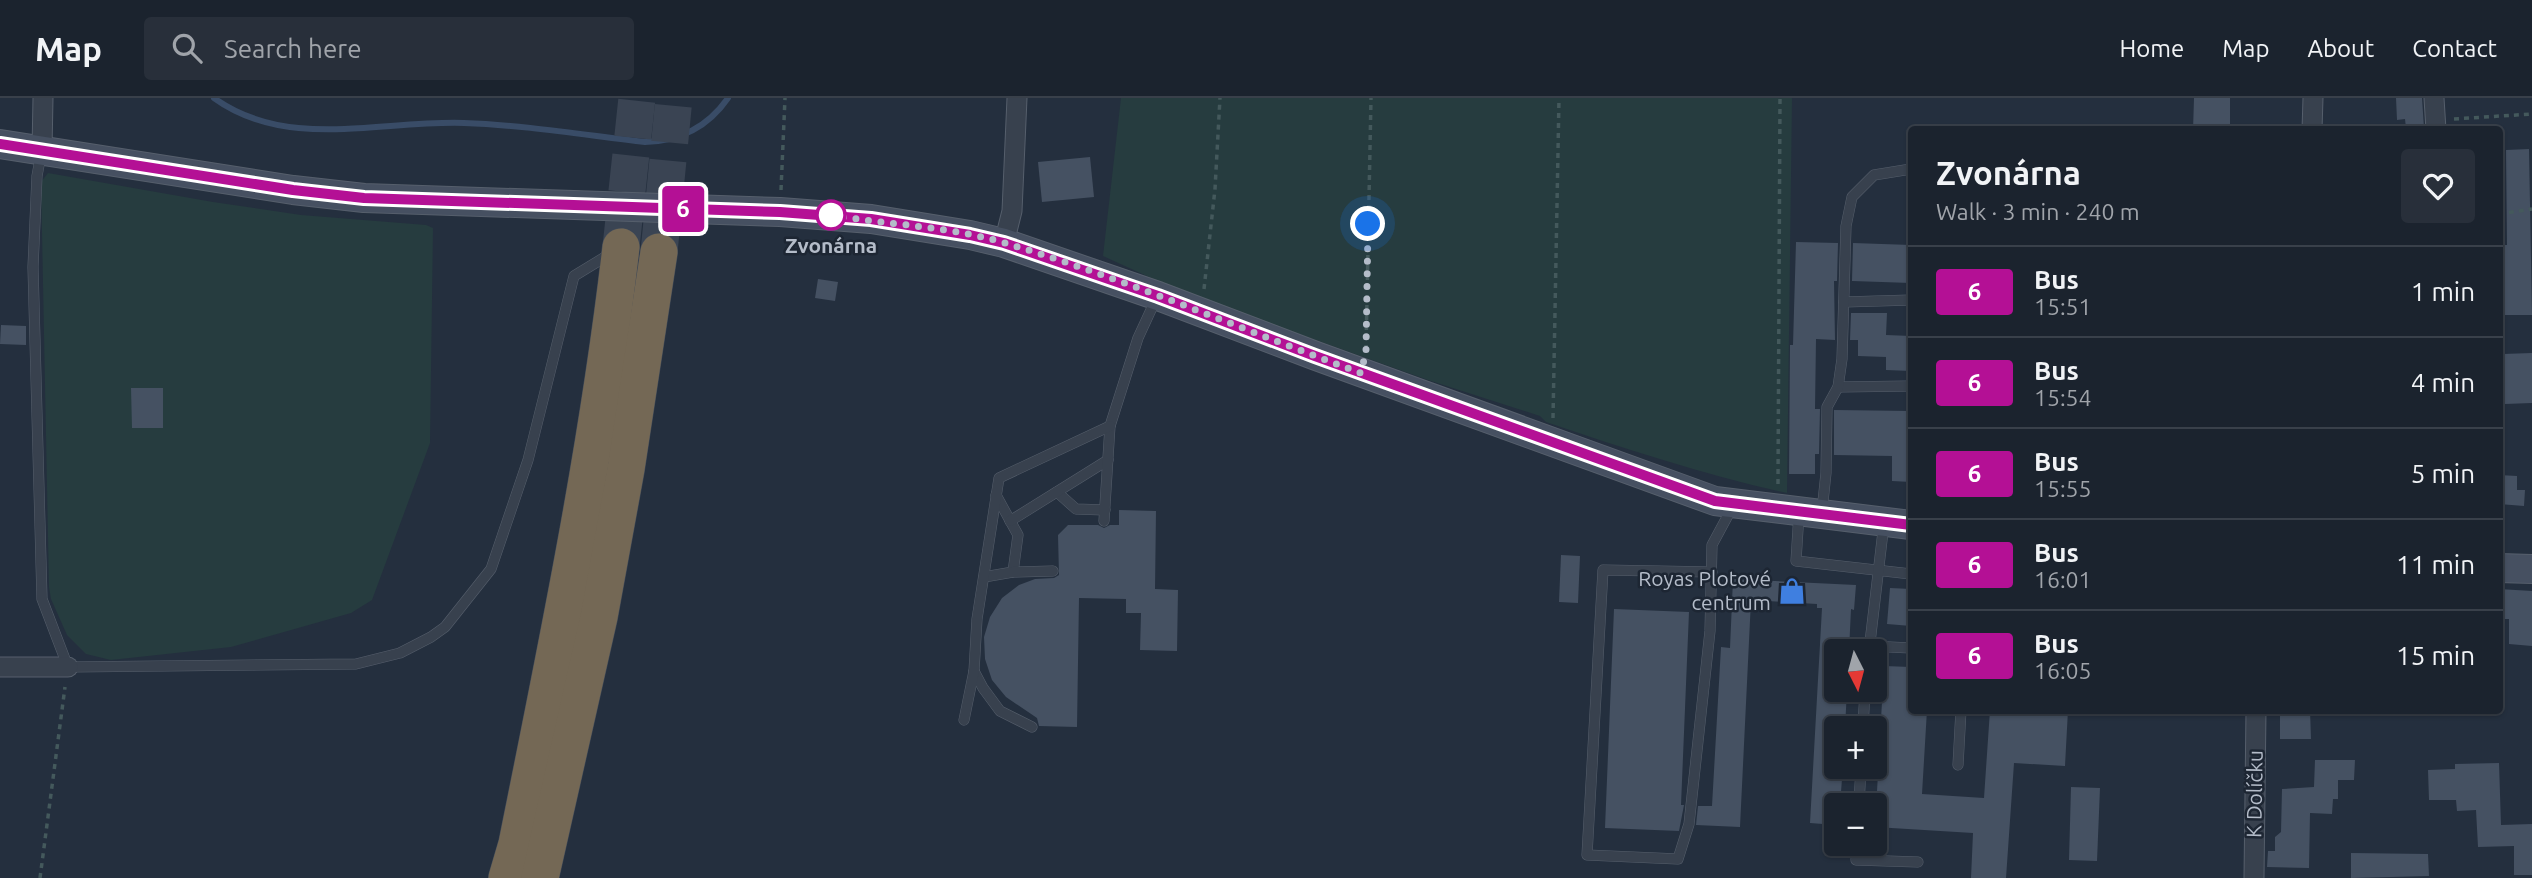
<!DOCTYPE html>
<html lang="en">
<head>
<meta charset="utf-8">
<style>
  body { margin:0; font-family:Ubuntu,sans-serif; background:#282f3a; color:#f1f3f6; height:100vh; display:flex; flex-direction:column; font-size:26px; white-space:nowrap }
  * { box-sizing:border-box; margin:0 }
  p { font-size:23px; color:#a0a4aa }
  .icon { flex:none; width:38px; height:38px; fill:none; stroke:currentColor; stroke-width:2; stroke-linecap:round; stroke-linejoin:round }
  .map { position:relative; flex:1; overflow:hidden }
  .sheet { position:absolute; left:1908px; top:28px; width:595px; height:588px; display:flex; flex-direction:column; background:#1b232e; border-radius:7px; box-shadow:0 2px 5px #0004,0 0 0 2px #39404a }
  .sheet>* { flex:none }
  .badge { padding:0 14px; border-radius:5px; font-size:24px; line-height:46px }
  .needle { width:46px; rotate:174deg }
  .buttons { position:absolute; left:1824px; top:541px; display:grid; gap:14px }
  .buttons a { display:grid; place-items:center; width:63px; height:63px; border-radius:7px; background:#1b232e; box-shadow:0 2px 5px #0004,0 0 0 2px #39404a; font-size:35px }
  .you { position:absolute; width:35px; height:35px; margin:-18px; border:5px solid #fff; border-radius:50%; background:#1a73e8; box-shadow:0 0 0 10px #1a73e833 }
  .map>.badge { position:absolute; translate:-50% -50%; box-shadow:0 0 0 4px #fff }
  .round { display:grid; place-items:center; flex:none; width:74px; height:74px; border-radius:7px; background:#282f3a }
  .headline { display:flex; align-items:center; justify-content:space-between; height:119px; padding:0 28px }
  h1 { font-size:33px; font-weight:600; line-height:52px }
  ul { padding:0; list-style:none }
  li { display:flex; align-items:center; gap:21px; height:91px; padding:0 28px; border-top:2px solid #39404a }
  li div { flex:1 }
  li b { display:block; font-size:26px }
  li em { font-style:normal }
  li .badge { min-width:77px; font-weight:700; text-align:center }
  header { display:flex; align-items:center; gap:42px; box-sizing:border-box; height:98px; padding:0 35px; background:#1b232e; border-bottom:2px solid #39404a }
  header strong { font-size:33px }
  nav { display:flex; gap:38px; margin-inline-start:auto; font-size:24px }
  .search { width:490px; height:63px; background:#282f3a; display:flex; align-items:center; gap:18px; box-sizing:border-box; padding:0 24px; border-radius:7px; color:#a0a4aa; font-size:26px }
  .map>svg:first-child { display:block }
</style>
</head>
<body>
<header>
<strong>Map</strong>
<div class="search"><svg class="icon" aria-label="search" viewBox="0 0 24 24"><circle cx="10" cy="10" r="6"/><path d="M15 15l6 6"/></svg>Search here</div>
<nav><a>Home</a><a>Map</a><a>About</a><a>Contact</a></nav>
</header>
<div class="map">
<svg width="2532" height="780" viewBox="0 0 2532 780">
  <rect width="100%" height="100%" fill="#242f3e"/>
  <!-- green -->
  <g fill="#263c3f">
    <path d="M 1121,0 L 1792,0 L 1787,395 C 1705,377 1626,351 1546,324 L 1540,318 L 1428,282 L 1161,187 L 1160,184 L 1103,158 Z"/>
    <path d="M 48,75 L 213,104 L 301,117 L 426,127 L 433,130 L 430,345 L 372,502 L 351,515 L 231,549 L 111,562 L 86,556 L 67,537 L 51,501 L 49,489 L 41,84 Z"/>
  </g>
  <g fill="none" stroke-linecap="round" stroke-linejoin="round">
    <!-- stream -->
    <path stroke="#394c67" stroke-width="6" d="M 214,0 C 287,53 381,22 464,25 C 524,27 585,37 645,44 C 680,43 708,29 728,0"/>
  </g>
  <!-- building -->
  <g fill="#455162">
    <path d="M 2194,0 L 2230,0 L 2230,32 L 2193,32 Z"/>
    <path d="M 2396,0 L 2422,0 L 2424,30 L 2406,30 L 2405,21 L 2397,22 Z"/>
    <path d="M 2529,51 L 2532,217 L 2502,217 L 2500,147 L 2507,147 L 2506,52 Z"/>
    <path d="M 1090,59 L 1094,99 L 1042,104 L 1038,64 Z"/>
    <path d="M 1796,144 L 1838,145 L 1837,183 L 1834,183 L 1835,242 L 1816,241 L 1815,311 L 1820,311 L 1819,356 L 1815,356 L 1815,376 L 1789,376 L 1790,247 L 1793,247 Z"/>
    <path d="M 1853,145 L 1911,147 L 1911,185 L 1852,183 Z"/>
    <path d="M 818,181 L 838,184 L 835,203 L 815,200 Z"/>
    <path d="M 1851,215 L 1887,215 L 1886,237 L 1911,238 L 1911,273 L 1886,272 L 1886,259 L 1858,258 L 1858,242 L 1850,242 Z"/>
    <path d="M 1,227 L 26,228 L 26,247 L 0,246 Z"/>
    <path d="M 2532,255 L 2532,305 L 2505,306 L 2503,256 Z"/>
    <path d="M 131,290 L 163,290 L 163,330 L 132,330 Z"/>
    <path d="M 1834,312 L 1911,313 L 1911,384 L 1892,383 L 1892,358 L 1834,357 Z"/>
    <path d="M 2499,377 L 2517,378 L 2517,392 L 2525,392 L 2524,408 L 2499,406 Z"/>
    <path d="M 1119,412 L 1156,413 L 1155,491 L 1178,492 L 1177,553 L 1140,552 L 1141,515 L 1126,515 L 1126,501 L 1079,500 L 1077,629 L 1039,628 L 1037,620 L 1006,599 L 992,582 L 985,561 L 984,539 L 990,519 L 1002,500 L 1019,487 L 1035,481 L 1054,480 L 1059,477 L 1058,437 L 1068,427 L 1098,427 L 1104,430 L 1110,427 L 1119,427 Z"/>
    <path d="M 1561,457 L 1580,458 L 1578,505 L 1559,504 Z"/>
    <path d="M 1733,481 L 1856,487 L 1854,512 L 1851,511 L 1849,553 L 1836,553 L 1836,592 L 1847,592 L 1845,630 L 1836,630 L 1836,668 L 1843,668 L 1840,707 L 1836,707 L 1836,727 L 1810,725 L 1822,510 L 1817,510 L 1817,506 L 1751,502 L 1740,729 L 1696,727 L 1698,708 L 1712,708 L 1721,549 L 1730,550 Z"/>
    <path d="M 1890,490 L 1911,491 L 1911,528 L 1887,526 Z"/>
    <path d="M 2499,491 L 2532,493 L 2532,548 L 2509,546 L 2509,521 L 2499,521 Z"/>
    <path d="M 1614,511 L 1689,514 L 1681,707 L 1684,707 L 1679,733 L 1605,730 Z"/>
    <path d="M 1884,568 L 1911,569 L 1911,612 L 1927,612 L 1922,696 L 1984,700 L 1990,612 L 2068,612 L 2065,668 L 2014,665 L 2006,780 L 1971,780 L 1973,735 L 1875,729 Z"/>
    <path d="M 2280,612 L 2310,612 L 2311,641 L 2280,641 Z"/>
    <path d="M 2315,662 L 2355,662 L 2354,682 L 2338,682 L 2338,701 L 2333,701 L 2332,716 L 2310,715 L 2309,770 L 2267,769 L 2268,753 L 2275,753 L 2275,739 L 2281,734 L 2282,691 L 2314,689 Z"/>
    <path d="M 2499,665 L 2501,727 L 2532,726 L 2532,777 L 2514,777 L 2514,748 L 2478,749 L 2476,712 L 2457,713 L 2456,702 L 2429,702 L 2428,672 L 2455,671 L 2455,666 Z"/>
    <path d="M 2071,689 L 2100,690 L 2097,763 L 2069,762 Z"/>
    <path d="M 2351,755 L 2428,756 L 2429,778 L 2351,780 Z"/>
  </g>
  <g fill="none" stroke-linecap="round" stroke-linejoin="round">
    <!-- highway-tunnel -->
    <g stroke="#3a4453" stroke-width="37" stroke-dasharray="37 18" stroke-linecap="butt">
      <path d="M 621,149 L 637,0"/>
      <path d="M 659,154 L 674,0"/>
    </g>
    <defs>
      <g id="lane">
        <path d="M 41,56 L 37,78 L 33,169 L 42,501 L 68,569 L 356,566 L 400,555 L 431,539 L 445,529 L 491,471 L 528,362 L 574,178 L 610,156"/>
        <path d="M 1844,204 L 1911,202"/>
        <path d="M 1838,289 L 1911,288"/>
        <path d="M 1057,394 L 1076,411 L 1105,412"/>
        <path d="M 996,397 L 1018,437 L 1013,474"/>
        <path d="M 1822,413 L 1826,375 L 1827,309 L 1838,289 L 1842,261 L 1846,128 L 1852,99 L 1874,77 L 1911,71"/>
        <path d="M 1799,415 L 1796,463 L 1911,476"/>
        <path d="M 1010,423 L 1108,362"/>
        <path d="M 1104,423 L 1110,328 L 1138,240 L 1156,201"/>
        <path d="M 1712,474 L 1603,472 L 1587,757 L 1678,761 L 1689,726 L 1710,533 L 1712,447 L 1733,408"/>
        <path d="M 984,479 L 1013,474 L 1053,473"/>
        <path d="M 1869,548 L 1911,550"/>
        <path d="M 1869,553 L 1884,425"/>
        <path d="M 974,573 L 983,590 L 1000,613 L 1032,629"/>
        <path d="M 964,622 L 974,573 L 977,521 L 999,380 L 1110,328"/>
        <path d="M 1863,630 L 1865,592"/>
        <path d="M 1958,667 L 1961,612"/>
        <path d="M 1859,707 L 1861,668"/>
        <path d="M 1857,746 L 1856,762 L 1918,764"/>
      </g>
      <g id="street">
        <path d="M 2434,0 L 2436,32"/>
        <path d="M 2312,32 L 2313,0"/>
        <path d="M 42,52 L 43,0"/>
        <path d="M 1004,145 L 1012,113 L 1017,0"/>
        <path d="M 0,569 L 68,569"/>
        <path d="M 2254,780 L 2256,612"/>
      </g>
      <g id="secondary">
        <path d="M 0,46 L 293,92 L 364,100 L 780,114 L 871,121 L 970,137 L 1004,145 L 1158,198 L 1316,258 L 1715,403 L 1911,427"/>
        <path d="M 2499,470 L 2532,471"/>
      </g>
      <g id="highway">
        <path d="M 507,780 L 517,746 C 557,547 598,350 621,149"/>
        <path d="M 540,780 L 599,519 L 626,371 L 659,154"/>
      </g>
    </defs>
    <!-- lane casing -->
    <use href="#lane" stroke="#565f6c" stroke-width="11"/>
    <!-- street casing -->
    <use href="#street" stroke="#565f6c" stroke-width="21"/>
    <!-- secondary casing -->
    <use href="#secondary" stroke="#565f6c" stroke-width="30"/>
    <!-- highway casing -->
    <use href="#highway" stroke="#434c59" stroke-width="38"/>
    <!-- path -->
    <g stroke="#44595c" stroke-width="3.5" stroke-dasharray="5 5" stroke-linecap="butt">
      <path d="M 2454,21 L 2532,16"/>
      <path d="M 781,92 L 785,0"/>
      <path d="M 2499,116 L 2532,111"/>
      <path d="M 1204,191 L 1215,91 L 1220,0"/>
      <path d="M 1366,252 L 1371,0"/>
      <path d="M 1553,320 L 1559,0"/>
      <path d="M 1778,386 L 1780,0"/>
      <path d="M 40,780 L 65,589"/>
    </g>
    <!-- lane -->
    <use href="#lane" stroke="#38414e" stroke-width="10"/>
    <!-- street -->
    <use href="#street" stroke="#38414e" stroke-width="19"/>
    <!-- secondary -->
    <use href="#secondary" stroke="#465061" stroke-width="28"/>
    <!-- highway -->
    <use href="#highway" stroke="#746855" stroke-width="37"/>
  </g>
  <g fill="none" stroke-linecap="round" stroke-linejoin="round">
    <defs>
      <path id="line" d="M 0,46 L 293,92 L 364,100 L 780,114 L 871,121 L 970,137 L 1004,145 L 1158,198 L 1315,258 L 1715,403 L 1911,427"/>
    </defs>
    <!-- line casing -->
    <use href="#line" stroke="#fff" stroke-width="16"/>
    <!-- line -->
    <use href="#line" stroke="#b41095" stroke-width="10"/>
    <!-- walk -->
    <path stroke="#b4bcc9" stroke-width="7" stroke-dasharray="0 12.6" d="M 831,117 C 889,127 948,128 1005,145 C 1126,181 1243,232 1361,275 L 1366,253 L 1368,126"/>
  </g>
  <!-- icons -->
  <defs>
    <symbol id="shop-bare" viewBox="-9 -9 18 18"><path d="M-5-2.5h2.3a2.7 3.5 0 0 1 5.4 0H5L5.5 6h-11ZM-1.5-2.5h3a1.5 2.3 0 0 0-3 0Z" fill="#3f7fe0" stroke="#1d2633" stroke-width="2.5" paint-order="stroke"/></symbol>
  </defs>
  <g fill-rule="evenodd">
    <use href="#shop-bare" x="1773" y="474" width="38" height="38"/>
  </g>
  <!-- markers -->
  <circle fill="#fff" stroke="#b41095" stroke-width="3.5" cx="831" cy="117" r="14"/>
  <g text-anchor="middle" stroke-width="5" stroke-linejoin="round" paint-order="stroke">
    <!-- stop labels -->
    <g font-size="21" font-weight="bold" fill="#b4bcc9" stroke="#1d2633">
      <text x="831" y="155">Zvonárna</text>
    </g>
    <!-- poi labels -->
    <g font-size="21" fill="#b4bcc9" stroke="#1d2633" text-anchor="end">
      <text x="1771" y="488">Royas Plotové<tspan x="1771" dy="24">centrum</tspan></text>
    </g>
    <!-- street labels -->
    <g font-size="21" fill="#b4bcc9" stroke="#1d2633">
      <text transform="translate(2255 696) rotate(-89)" y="7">K Dolíčku</text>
    </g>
  </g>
</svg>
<div class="buttons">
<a><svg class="needle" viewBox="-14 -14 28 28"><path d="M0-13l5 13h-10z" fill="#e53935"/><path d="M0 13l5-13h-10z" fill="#a0a4aa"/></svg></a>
<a>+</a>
<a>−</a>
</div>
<div class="you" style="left:1368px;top:126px"></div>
<b class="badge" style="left:683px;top:111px;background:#b41095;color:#fff">6</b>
<section class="sheet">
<div class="headline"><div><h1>Zvonárna</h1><p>Walk · 3 min · 240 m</p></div><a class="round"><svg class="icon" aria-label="heart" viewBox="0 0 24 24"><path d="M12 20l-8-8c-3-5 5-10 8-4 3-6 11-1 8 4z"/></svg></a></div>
<ul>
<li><span class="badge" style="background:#b41095;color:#fff">6</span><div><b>Bus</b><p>15:51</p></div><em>1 min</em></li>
<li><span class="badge" style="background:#b41095;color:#fff">6</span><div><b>Bus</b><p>15:54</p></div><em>4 min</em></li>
<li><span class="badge" style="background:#b41095;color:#fff">6</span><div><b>Bus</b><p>15:55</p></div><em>5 min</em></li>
<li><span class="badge" style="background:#b41095;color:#fff">6</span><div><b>Bus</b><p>16:01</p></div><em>11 min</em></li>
<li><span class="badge" style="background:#b41095;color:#fff">6</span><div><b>Bus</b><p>16:05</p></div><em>15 min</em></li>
</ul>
</section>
</div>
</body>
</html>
